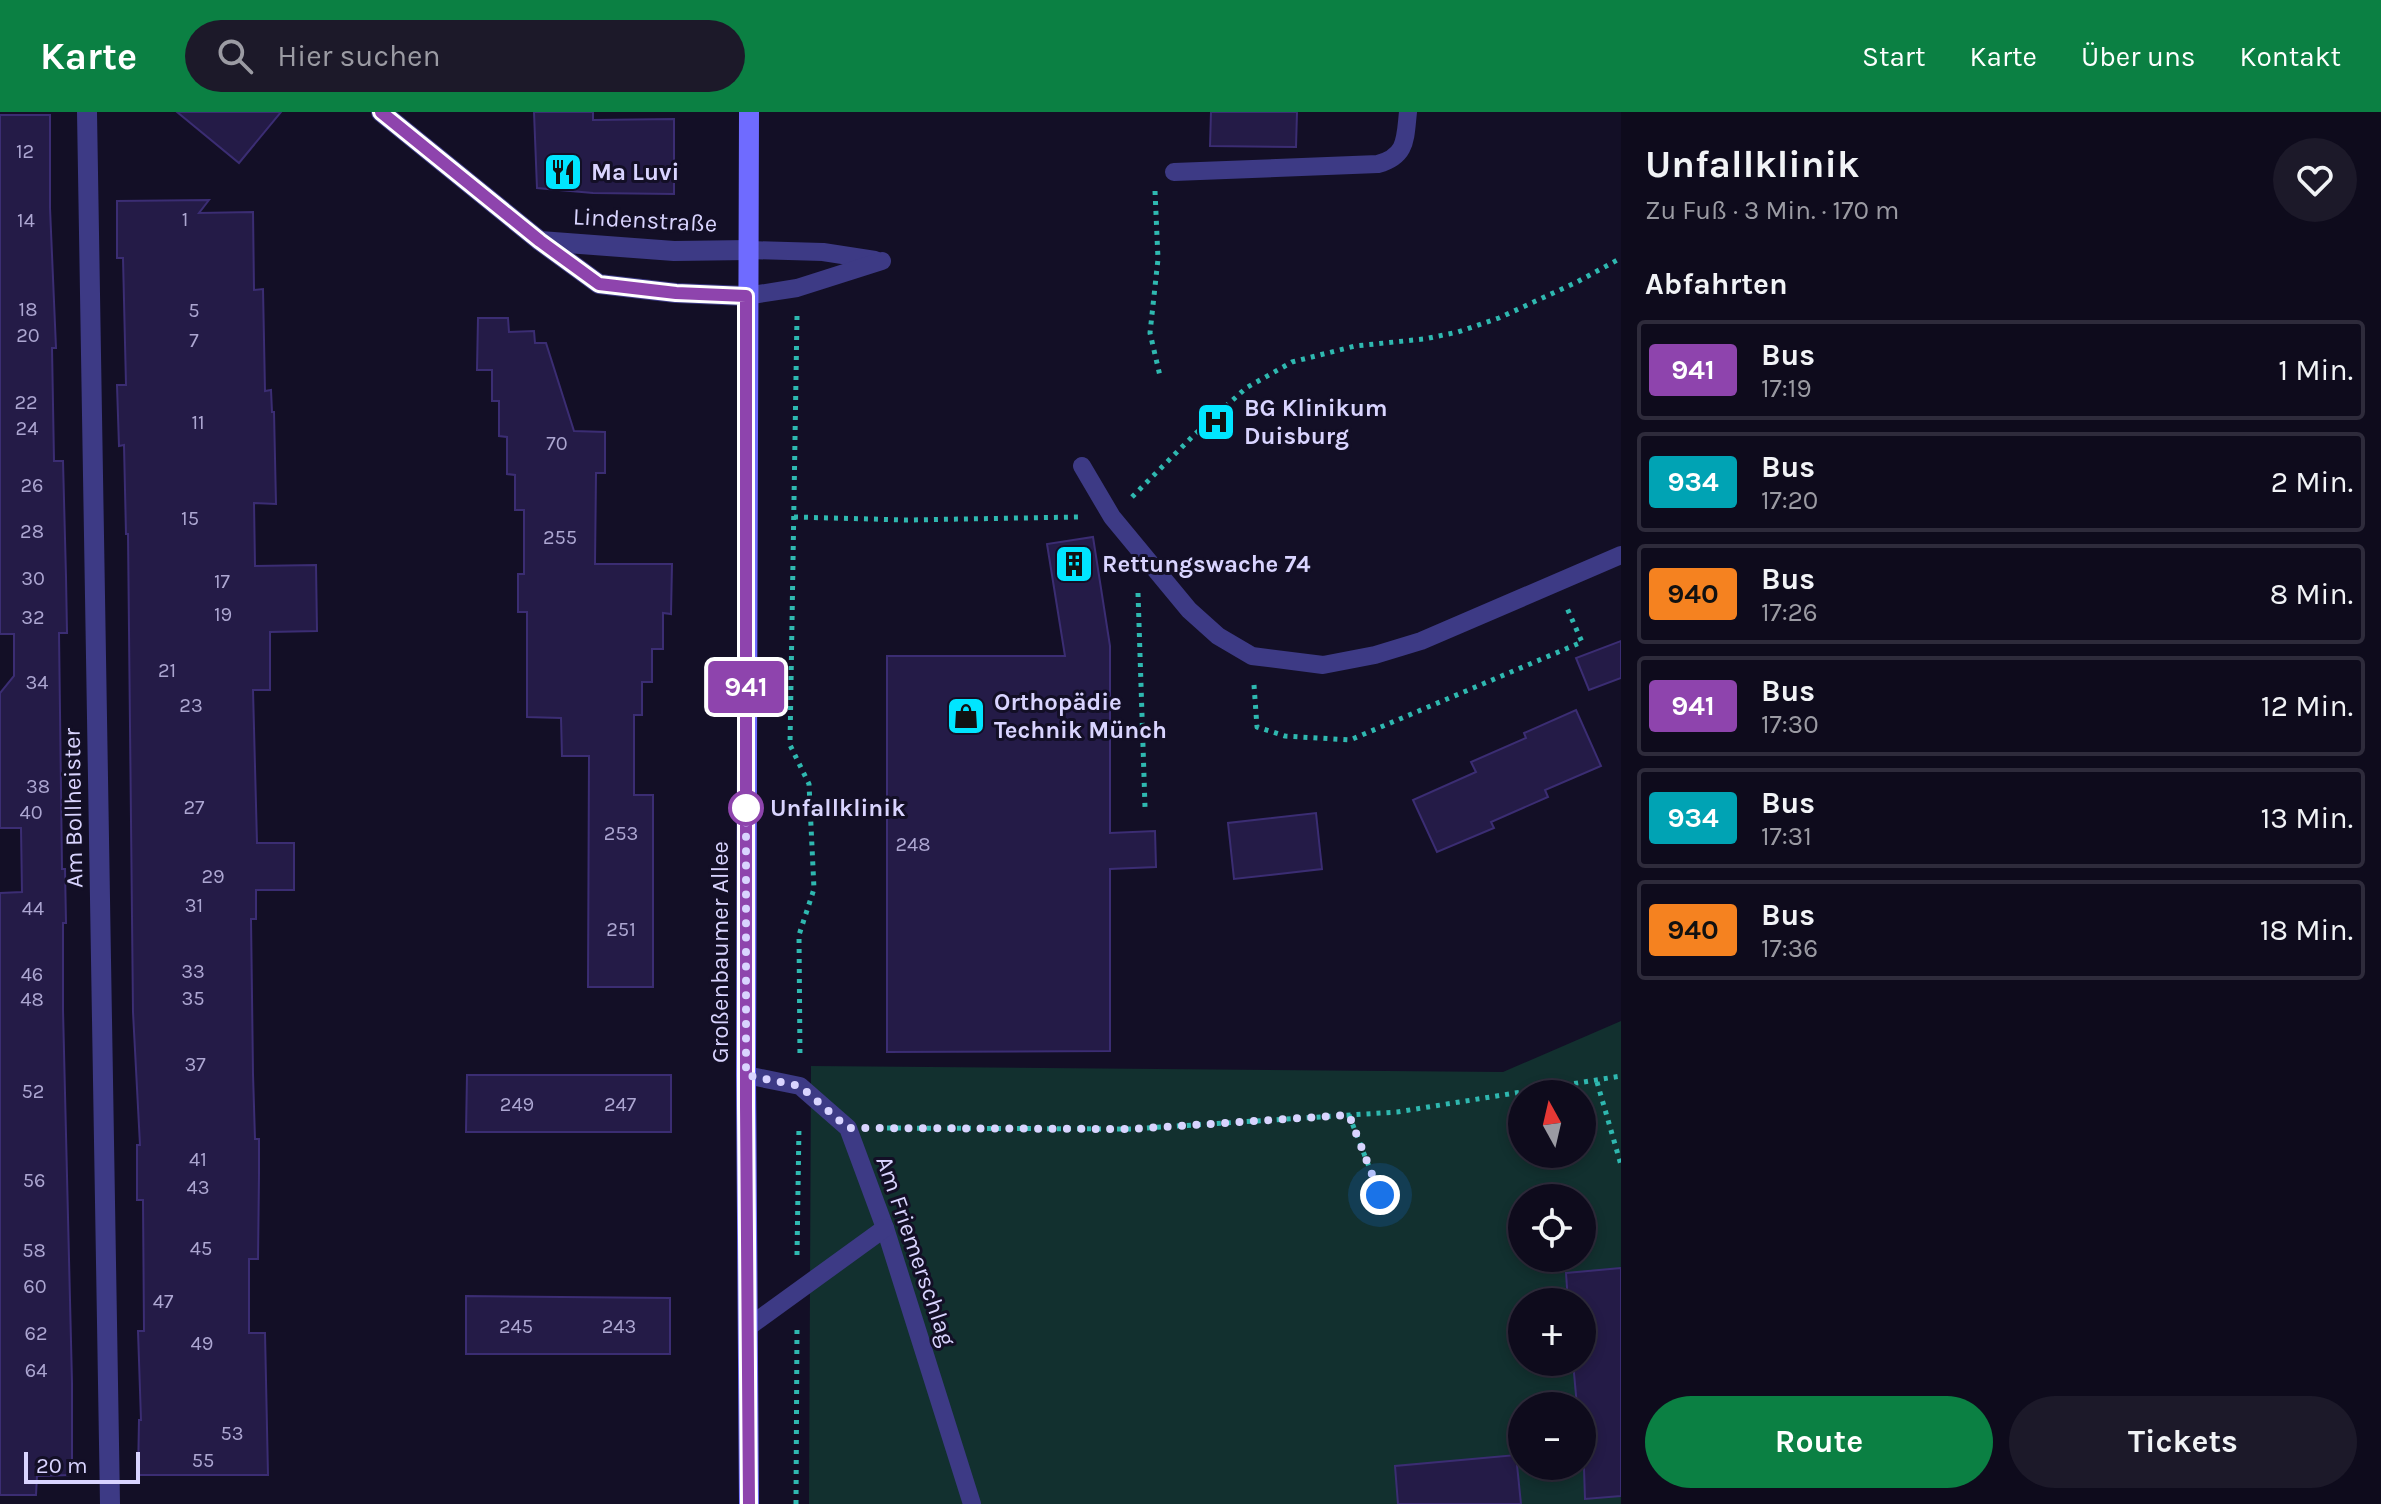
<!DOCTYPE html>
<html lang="de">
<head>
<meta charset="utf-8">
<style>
  body { margin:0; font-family:Karla,sans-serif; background:#1c1929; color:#f1f3f6; height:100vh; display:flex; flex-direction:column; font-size:30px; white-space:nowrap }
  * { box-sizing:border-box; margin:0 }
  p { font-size:26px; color:#9b9ba3 }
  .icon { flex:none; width:44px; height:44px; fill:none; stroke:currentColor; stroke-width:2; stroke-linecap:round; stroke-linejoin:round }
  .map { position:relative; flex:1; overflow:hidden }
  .details { display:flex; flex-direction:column; background:#0e0b1c; width:760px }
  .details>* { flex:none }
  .badge { padding:0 16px; border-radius:6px; font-size:28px; line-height:52px }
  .needle { width:52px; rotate:352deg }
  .fabs { position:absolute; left:1508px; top:968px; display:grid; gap:16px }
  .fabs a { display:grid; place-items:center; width:88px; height:88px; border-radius:50%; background:#0e0b1c; box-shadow:0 4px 12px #0003,0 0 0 2px #2e2b3b; font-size:40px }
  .scale { position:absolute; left:24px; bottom:20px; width:116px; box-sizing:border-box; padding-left:8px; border:4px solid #d9d4ff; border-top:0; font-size:22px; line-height:28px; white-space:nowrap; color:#d9d4ff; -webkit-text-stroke:6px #130f26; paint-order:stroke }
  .you { position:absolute; width:40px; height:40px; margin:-20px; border:6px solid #fff; border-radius:50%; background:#1a73e8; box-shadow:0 0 0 12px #1a73e833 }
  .map>.badge { position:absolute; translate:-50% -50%; box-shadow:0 0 0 4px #fff }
  h2 { padding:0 24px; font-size:30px; line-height:72px }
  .round { display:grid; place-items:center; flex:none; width:84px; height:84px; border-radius:42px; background:#1c1929 }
  .head { display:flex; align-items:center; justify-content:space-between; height:136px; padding:0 24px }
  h1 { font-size:38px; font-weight:700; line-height:60px }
  .button { display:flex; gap:16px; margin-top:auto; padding:16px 24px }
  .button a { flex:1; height:92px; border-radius:48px; background:#0b8043; color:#fff; font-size:32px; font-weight:700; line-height:92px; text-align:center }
  .button a+a { background:#1c1929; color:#f1f3f6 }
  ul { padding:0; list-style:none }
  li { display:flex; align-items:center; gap:24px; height:100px; margin:0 16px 12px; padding:0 8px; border:4px solid #2e2b3b; border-radius:8px }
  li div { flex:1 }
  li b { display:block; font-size:30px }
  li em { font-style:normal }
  li .badge { min-width:88px; font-weight:700; text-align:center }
  header { display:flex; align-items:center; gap:48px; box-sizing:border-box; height:112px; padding:0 40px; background:#0b8043; color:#fff }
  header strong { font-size:38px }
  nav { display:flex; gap:44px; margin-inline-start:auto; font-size:28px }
  .search { width:560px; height:72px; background:#1c1929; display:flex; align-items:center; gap:20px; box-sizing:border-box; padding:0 28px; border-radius:44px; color:#9b9ba3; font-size:30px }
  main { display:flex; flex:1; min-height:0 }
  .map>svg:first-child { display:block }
</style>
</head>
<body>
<header>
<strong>Karte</strong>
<div class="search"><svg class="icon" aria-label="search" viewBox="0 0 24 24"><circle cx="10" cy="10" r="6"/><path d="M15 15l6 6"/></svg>Hier suchen</div>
<nav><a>Start</a><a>Karte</a><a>Über uns</a><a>Kontakt</a></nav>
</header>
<main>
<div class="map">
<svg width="1621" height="1392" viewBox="0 0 1621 1392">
  <rect width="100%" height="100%" fill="#130f26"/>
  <!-- green -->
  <path fill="#12302f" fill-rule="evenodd" d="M 1621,909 L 1621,1392 L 809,1392 L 811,954 L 1503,960 ZM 1522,982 L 1582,982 L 1582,1042 L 1522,1042 ZM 1522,1086 L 1582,1086 L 1582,1146 L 1522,1146 ZM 1522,1190 L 1582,1190 L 1582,1250 L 1522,1250 ZM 1522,1294 L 1582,1294 L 1582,1354 L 1522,1354 Z"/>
  <!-- building -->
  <g fill="#241b47" stroke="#3b2d73" stroke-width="2">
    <path d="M 177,0 L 281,0 L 239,51 Z"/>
    <path d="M 534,0 L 593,0 L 593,8 L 674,7 L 674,82 L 593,81 L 537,76 Z"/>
    <path d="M 1211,0 L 1297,0 L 1296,35 L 1210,34 Z"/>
    <path d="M 0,3 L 50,3 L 50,96 L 56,236 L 52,236 L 54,349 L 63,349 L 66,465 L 67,521 L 59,521 L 62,757 L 65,757 L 66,811 L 63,811 L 63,898 L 72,1271 L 72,1363 L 37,1364 L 36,1383 L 0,1383 L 0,781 L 22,780 L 21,716 L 0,716 L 0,581 L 14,564 L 14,522 L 0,522 Z"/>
    <path d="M 209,88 L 199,101 L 253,100 L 254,178 L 263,177 L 265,279 L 271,278 L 272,300 L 274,300 L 276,392 L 254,391 L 255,454 L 316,453 L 317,519 L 270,520 L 270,578 L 253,578 L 257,731 L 294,731 L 294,778 L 256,778 L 256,807 L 251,807 L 253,962 L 255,1027 L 259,1027 L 259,1062 L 258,1147 L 249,1147 L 249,1221 L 265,1221 L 268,1363 L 138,1363 L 139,1308 L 141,1308 L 138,1219 L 144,1219 L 143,1088 L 137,1088 L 137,1033 L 140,1033 L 133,900 L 128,422 L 126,422 L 124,333 L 119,334 L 117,273 L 126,273 L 123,146 L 117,146 L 117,89 Z"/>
    <path d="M 478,206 L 508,206 L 509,220 L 534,219 L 535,231 L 546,231 L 574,319 L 605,320 L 605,361 L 596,361 L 595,452 L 672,452 L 671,502 L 663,501 L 663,537 L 652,537 L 652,570 L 642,570 L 642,603 L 634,603 L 634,683 L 653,683 L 653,875 L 588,875 L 589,644 L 562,644 L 561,606 L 527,605 L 527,500 L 518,500 L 518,462 L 524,462 L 524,398 L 515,398 L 515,363 L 507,362 L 507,325 L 499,324 L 499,289 L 492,289 L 492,258 L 477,258 Z"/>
    <path d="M 1093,425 L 1110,534 L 1110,721 L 1155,719 L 1156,755 L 1110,757 L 1110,939 L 887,940 L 887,544 L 1065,544 L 1047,432 Z"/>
    <path d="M 1621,529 L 1621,566 L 1589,578 L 1576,546 Z"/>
    <path d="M 1576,598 L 1601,654 L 1545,678 L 1548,685 L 1491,710 L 1494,716 L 1437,740 L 1413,688 L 1476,660 L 1471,650 L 1526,626 L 1524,621 Z"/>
    <path d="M 1316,701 L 1322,757 L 1234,767 L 1228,711 Z"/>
    <path d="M 467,963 L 671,963 L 671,1020 L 466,1020 Z"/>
    <path d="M 1621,1156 L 1621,1384 L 1585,1387 L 1582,1294 L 1577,1294 L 1573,1250 L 1582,1250 L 1582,1190 L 1568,1190 L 1566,1161 Z"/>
    <path d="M 466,1184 L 670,1186 L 670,1242 L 466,1242 Z"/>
    <path d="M 1516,1343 L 1521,1392 L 1398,1392 L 1395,1354 Z"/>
  </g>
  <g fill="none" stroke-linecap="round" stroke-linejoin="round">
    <!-- path -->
    <g stroke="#2fb8b0" stroke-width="5" stroke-dasharray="4 6" stroke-linecap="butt">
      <path d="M 1155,79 L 1158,147 L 1150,221 L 1160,264"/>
      <path d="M 797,204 L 790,633 L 809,672 L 814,777 L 799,823 L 800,947"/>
      <path d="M 1132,385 L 1194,323 L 1246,276 L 1292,250 L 1355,234 L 1424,227 L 1458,220 L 1499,206 L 1577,170 L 1621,146"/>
      <path d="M 794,405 L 907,408 L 1078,405"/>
      <path d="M 1138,481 L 1145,695"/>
      <path d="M 1254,573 L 1257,615 L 1285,624 L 1350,628 L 1582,530 L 1567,496"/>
      <path d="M 1597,970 L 1621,1053"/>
      <path d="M 1349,1003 L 1380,1083"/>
      <path d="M 877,1016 L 1131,1017 L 1397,1000 L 1621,964"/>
      <path d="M 797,1143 L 799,1013"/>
      <path d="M 796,1392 L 797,1213"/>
    </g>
    <!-- service -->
    <g stroke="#3d3a85" stroke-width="18">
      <path d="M 1174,60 L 1378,52 C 1407,44 1405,27 1408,0"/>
      <path d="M 749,138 L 823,140 L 875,148"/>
      <path d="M 746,184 L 797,176 L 882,149"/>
      <path d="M 1082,354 L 1112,405 L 1189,498 L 1218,524 L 1252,544 L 1323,553 L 1375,543 L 1421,529 L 1621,443"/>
      <path d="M 746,963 L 800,974 L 848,1016 L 885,1116 L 972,1392"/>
      <path d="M 747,1216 L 885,1116"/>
    </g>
    <!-- minor -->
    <g stroke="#3d3a85" stroke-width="20">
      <path d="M 87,0 L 110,1392"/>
      <path d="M 381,0 L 540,129 L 599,172 L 676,181 L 746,184"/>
      <path d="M 540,129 L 674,139 L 749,138"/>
    </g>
    <!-- secondary -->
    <path stroke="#6f6bff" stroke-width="20" d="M 749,0 L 746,963 L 749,1392"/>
  </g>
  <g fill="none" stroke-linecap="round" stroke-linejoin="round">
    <defs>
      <path id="line" d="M 381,0 L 540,129 L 599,172 L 676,181 L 746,184 L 746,994 L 749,1392"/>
    </defs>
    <!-- line casing -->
    <use href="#line" stroke="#fff" stroke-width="18"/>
    <!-- line -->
    <use href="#line" stroke="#8e44ad" stroke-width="12"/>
    <!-- walk -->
    <path stroke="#d9d4ff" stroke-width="8" stroke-dasharray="0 14.4" d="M 746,696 L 746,963 L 800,974 L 848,1016 L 1131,1017 L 1349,1003 L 1380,1083"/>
  </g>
  <!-- icons -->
  <defs>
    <symbol id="restaurant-square" viewBox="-11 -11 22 22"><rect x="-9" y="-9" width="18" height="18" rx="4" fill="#00e5ff" stroke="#130f26"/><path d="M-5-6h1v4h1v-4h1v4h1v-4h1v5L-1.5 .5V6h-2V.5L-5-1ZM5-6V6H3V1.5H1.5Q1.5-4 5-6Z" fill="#111"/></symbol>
    <symbol id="hospital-square" viewBox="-11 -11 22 22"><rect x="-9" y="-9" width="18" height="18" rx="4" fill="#00e5ff" stroke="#130f26"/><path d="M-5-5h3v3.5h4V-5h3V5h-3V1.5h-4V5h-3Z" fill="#111"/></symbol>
    <symbol id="building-square" viewBox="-11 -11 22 22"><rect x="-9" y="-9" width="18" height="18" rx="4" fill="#00e5ff" stroke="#130f26"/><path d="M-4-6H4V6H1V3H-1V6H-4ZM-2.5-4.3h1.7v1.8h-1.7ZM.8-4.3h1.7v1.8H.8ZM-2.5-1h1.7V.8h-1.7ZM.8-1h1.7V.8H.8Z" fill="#111"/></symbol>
    <symbol id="shop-square" viewBox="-11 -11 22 22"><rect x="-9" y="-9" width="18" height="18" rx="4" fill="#00e5ff" stroke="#130f26"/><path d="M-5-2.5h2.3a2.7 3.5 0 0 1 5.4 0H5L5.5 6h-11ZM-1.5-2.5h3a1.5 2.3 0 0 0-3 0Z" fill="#111"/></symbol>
  </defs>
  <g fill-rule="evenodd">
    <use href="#restaurant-square" x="541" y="38" width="44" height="44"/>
    <use href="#hospital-square" x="1194" y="288" width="44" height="44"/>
    <use href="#building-square" x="1052" y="430" width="44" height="44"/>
    <use href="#shop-square" x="944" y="582" width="44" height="44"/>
  </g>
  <!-- markers -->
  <circle fill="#fff" stroke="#8e44ad" stroke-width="4" cx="746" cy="696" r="16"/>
  <g text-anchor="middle" stroke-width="6" stroke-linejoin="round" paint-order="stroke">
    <!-- number labels -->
    <g font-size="20" fill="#aca6d1">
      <text x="25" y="46">12</text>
      <text x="185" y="114">1</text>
      <text x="26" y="115">14</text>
      <text x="28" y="204">18</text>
      <text x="194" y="205">5</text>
      <text x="28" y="230">20</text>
      <text x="194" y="235">7</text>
      <text x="26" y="297">22</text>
      <text x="198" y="317">11</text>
      <text x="27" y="323">24</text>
      <text x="557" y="338">70</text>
      <text x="32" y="380">26</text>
      <text x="190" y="413">15</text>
      <text x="32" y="426">28</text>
      <text x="560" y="432">255</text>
      <text x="33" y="473">30</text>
      <text x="222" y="476">17</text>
      <text x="223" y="509">19</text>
      <text x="33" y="512">32</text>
      <text x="167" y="565">21</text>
      <text x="37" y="577">34</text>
      <text x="191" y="600">23</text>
      <text x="38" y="681">38</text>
      <text x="194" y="702">27</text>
      <text x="31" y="707">40</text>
      <text x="621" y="728">253</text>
      <text x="913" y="739">248</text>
      <text x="213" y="771">29</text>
      <text x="194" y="800">31</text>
      <text x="33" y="803">44</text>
      <text x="621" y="824">251</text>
      <text x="193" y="866">33</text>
      <text x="32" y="869">46</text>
      <text x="193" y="893">35</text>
      <text x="32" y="894">48</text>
      <text x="195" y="959">37</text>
      <text x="33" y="986">52</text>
      <text x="517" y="999">249</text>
      <text x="620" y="999">247</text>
      <text x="198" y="1054">41</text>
      <text x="34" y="1075">56</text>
      <text x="198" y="1082">43</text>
      <text x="201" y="1143">45</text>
      <text x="34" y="1145">58</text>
      <text x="35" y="1181">60</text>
      <text x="163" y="1196">47</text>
      <text x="516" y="1221">245</text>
      <text x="619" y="1221">243</text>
      <text x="36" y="1228">62</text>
      <text x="202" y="1238">49</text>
      <text x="36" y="1265">64</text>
      <text x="232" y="1328">53</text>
      <text x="203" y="1355">55</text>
    </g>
    <!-- poi labels -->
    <g font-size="24" font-weight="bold" fill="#d9d4ff" stroke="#130f26" text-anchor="start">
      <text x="591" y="68">Ma Luvi</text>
      <text x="1244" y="304">BG Klinikum<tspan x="1244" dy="28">Duisburg</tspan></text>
      <text x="1102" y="460">Rettungswache 74</text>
      <text x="994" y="598">Orthopädie<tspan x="994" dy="28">Technik Münch</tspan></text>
    </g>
    <!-- street labels -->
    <g font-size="24" fill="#d9d4ff" stroke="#130f26">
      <text transform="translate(645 108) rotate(3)" y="8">Lindenstraße</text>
      <text transform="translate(73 696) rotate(-91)" y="8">Am Bollheister</text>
      <text transform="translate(720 840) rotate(-90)" y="8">Großenbaumer Allee</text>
      <text transform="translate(916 1139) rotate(71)" y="8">Am Friemerschlag</text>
    </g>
    <!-- stop labels -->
    <g font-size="24" font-weight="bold" fill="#d9d4ff" stroke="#130f26" text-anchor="start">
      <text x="770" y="704">Unfallklinik</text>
    </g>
  </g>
</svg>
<div class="fabs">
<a><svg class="needle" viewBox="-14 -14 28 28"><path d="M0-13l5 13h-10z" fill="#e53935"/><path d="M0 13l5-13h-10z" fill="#9b9ba3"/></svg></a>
<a><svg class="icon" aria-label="locate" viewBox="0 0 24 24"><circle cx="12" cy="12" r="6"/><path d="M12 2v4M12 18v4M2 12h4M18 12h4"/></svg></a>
<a>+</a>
<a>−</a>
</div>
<div class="scale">20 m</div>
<div class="you" style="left:1380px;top:1083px"></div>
<b class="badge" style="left:746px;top:575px;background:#8e44ad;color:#fff">941</b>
</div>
<section class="details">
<div class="head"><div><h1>Unfallklinik</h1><p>Zu Fuß · 3 Min. · 170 m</p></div><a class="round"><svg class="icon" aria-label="heart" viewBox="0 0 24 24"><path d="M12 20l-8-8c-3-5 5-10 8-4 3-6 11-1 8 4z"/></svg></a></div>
<h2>Abfahrten</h2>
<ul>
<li><span class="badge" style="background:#8e44ad;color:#fff">941</span><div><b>Bus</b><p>17:19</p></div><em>1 Min.</em></li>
<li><span class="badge" style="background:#00a3b4;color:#fff">934</span><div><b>Bus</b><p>17:20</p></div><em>2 Min.</em></li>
<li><span class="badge" style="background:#f58220;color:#111">940</span><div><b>Bus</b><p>17:26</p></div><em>8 Min.</em></li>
<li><span class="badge" style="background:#8e44ad;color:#fff">941</span><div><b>Bus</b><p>17:30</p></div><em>12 Min.</em></li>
<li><span class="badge" style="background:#00a3b4;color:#fff">934</span><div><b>Bus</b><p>17:31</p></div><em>13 Min.</em></li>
<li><span class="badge" style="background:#f58220;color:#111">940</span><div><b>Bus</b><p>17:36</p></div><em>18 Min.</em></li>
</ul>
<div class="button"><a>Route</a><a>Tickets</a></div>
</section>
</main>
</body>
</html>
